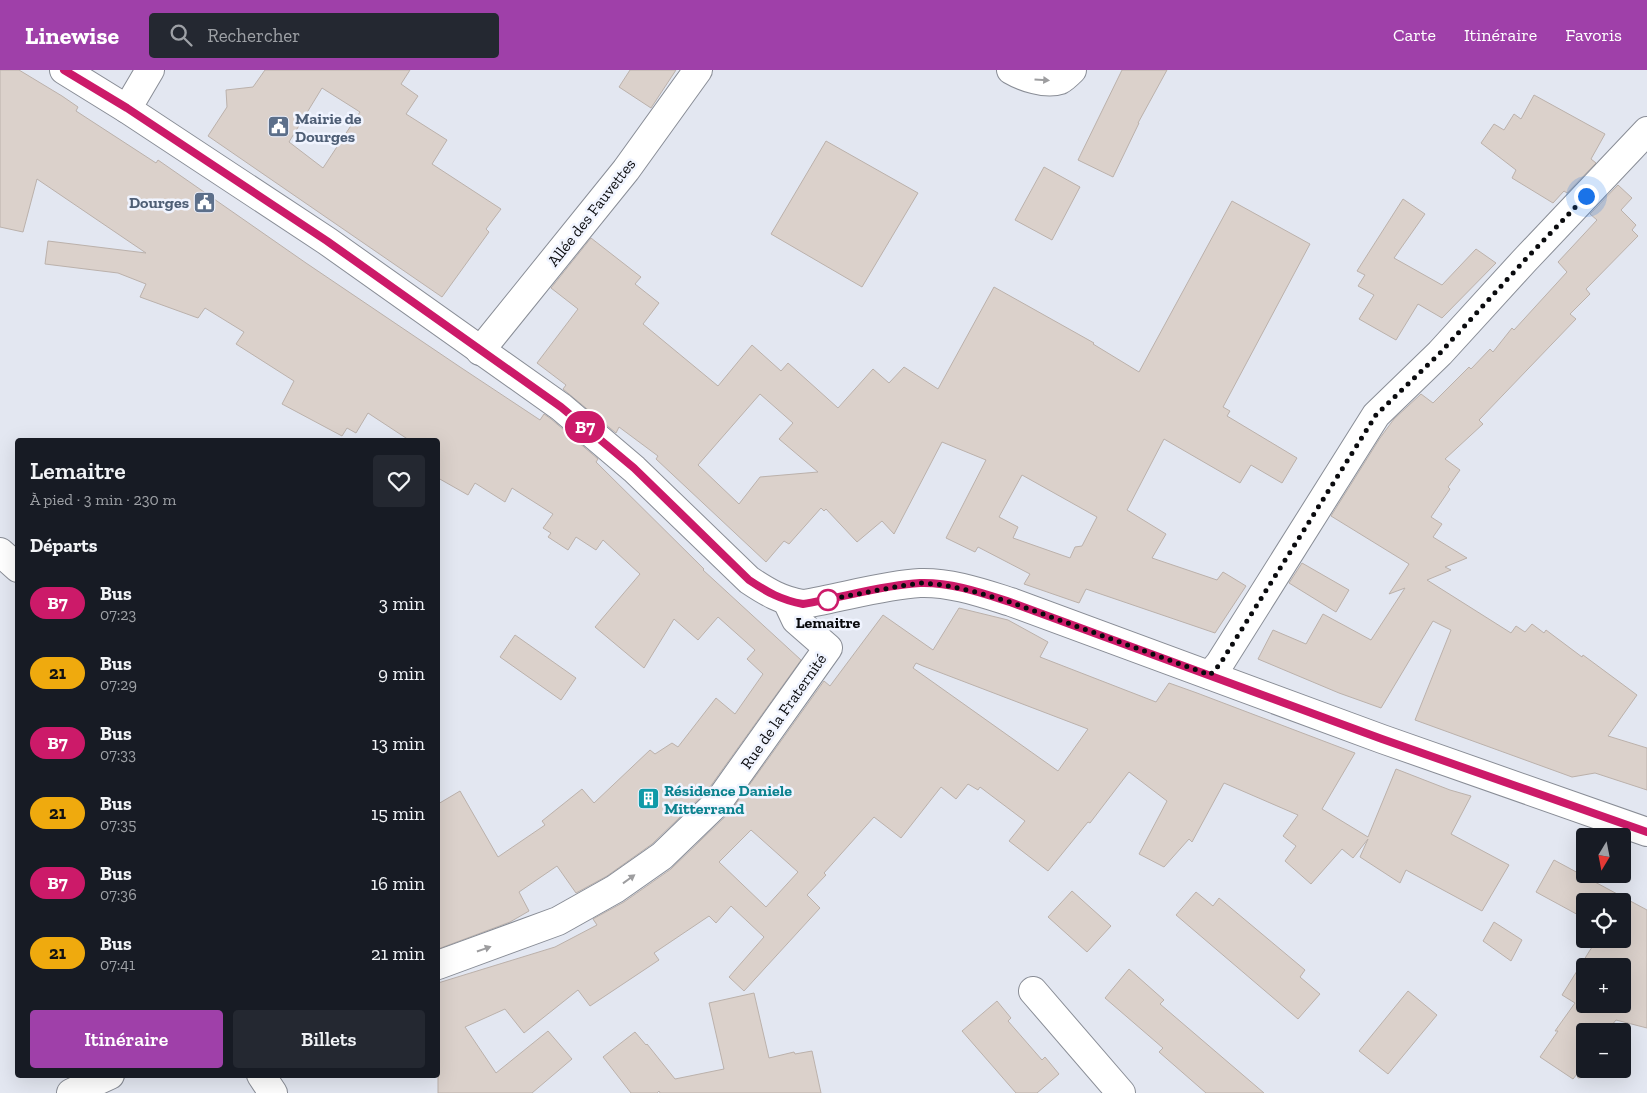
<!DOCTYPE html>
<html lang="fr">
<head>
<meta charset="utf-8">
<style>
  body { margin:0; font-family:"Zilla Slab",serif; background:#242831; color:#f1f3f6; height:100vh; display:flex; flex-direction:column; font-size:19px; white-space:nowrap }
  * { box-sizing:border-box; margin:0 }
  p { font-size:16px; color:#9ea1a6 }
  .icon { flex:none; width:28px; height:28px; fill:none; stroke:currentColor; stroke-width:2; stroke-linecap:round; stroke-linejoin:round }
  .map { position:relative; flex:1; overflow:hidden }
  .drawer { position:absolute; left:15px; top:368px; width:425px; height:640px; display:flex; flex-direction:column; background:#171b24; border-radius:5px; box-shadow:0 5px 20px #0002 }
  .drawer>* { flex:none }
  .badge { padding:0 10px; border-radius:16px; font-size:18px; line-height:32px }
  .needle { width:32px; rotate:190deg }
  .buttons { position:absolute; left:1576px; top:758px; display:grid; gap:10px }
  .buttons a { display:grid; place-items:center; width:55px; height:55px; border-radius:5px; background:#171b24; box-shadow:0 5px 20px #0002; font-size:25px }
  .you { position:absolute; width:25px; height:25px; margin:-12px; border:4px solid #fff; border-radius:50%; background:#1a73e8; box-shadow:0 0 0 8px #1a73e833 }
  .map>.badge { position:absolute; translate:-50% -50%; box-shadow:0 0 0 2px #fff }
  h2 { padding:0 15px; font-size:19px; line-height:45px }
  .round { display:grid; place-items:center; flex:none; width:52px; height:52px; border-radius:5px; background:#242831 }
  .head { display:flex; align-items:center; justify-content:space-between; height:85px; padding:0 15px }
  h1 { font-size:24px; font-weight:600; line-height:38px }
  .primary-button { display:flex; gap:10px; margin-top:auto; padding:10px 15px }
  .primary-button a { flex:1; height:58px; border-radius:5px; background:#9f40a9; color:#fff; font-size:20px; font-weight:600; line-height:58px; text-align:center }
  .primary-button a+a { background:#242831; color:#f1f3f6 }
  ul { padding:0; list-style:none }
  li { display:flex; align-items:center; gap:15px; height:70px; padding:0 15px }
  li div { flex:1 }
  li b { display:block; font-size:19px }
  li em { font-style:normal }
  li .badge { min-width:55px; font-weight:700; text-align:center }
  header { display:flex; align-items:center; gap:30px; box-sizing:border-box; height:70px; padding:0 25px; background:#9f40a9; color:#fff }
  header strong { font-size:24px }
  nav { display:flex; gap:28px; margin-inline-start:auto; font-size:18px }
  .search { width:350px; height:45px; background:#242831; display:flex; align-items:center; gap:12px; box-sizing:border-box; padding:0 18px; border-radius:5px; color:#9ea1a6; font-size:19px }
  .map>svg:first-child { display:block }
</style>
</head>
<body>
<header>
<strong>Linewise</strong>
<div class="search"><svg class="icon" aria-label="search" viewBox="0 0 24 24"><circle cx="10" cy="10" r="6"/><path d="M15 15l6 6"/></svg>Rechercher</div>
<nav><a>Carte</a><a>Itinéraire</a><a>Favoris</a></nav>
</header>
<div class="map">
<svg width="1647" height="1023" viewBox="0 0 1647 1023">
  <rect width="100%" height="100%" fill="#e3e7f1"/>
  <!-- building -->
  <g fill="#dbd1cb" stroke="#bbb1ab" fill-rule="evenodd">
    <path d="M 0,0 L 19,0 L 62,26 L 78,37 L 76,41 L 156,93 L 158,90 L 306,193 L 460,297 L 540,350 L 544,344 L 551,349 L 598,389 L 596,392 L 704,499 L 703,500 L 801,590 L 707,721 L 652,774 L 607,806 L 576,823 L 557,796 L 519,822 L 529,841 L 510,852 L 438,879 L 438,734 L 460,721 L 498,787 L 545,755 L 542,751 L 582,719 L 594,733 L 650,680 L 655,684 L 672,673 L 678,677 L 716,628 L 735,644 L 763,604 L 747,589 L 755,580 L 718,547 L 698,570 L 674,549 L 644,598 L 595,557 L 640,504 L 603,470 L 596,480 L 576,467 L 568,480 L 548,467 L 551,463 L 543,458 L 553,444 L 512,418 L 505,432 L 475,413 L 468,425 L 438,408 L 438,370 L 409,370 L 368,343 L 356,363 L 347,358 L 342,366 L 282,334 L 294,311 L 236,274 L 244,262 L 205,238 L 198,248 L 140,227 L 146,214 L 118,203 L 45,194 L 48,171 L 146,183 L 37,109 L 23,162 L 0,157 Z"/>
    <path d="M 265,0 L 410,0 L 401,14 L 418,26 L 406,44 L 447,70 L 432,94 L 501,139 L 486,159 L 489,162 L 442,227 L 208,66 L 227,37 L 226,20 L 253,17 ZM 322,18 L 360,42 L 323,98 L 289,72 Z"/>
    <path d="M 630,0 L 676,0 L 651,38 L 619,17 Z"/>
    <path d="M 1122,0 L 1167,0 L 1138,53 L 1139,53 L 1113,107 L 1078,90 Z"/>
    <path d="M 1534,25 L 1605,64 L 1591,89 L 1596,93 L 1567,123 L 1564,121 L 1553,133 L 1512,108 L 1516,100 L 1481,73 L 1494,54 L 1504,60 L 1514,44 L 1521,49 Z"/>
    <path d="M 826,71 L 918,123 L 862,217 L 771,164 Z"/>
    <path d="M 1044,97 L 1080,117 L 1052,170 L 1015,150 Z"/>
    <path d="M 1618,115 L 1632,128 L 1621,140 L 1636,155 L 1632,160 L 1638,166 L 1586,219 L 1590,224 L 1570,244 L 1576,249 L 1479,350 L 1483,354 L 1445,389 L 1460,400 L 1448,417 L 1450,419 L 1431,447 L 1442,454 L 1433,467 L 1467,488 L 1445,497 L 1451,500 L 1427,510 L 1511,563 L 1516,556 L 1525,562 L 1532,554 L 1544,563 L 1546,560 L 1582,587 L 1583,585 L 1637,625 L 1608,666 L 1647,678 L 1647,720 L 1595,703 L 1572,707 L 1415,650 L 1451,560 L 1433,551 L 1381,638 L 1339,623 L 1258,589 L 1273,560 L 1306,574 L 1323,544 L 1371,570 L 1405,518 L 1389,524 L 1409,494 L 1331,446 L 1380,368 L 1394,349 L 1421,324 L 1433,333 L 1469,297 L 1471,299 L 1490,279 L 1493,282 L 1512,258 L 1514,260 L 1567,202 L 1558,192 L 1597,150 L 1590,144 Z"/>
    <path d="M 1403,129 L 1425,144 L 1394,188 L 1442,215 L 1476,179 L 1496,193 L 1442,248 L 1418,234 L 1396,270 L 1359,249 L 1374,225 L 1358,216 L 1365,205 L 1357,201 Z"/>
    <path d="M 1232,131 L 1310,174 L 1223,337 L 1230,341 L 1227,346 L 1297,388 L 1282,413 L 1251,395 L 1240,413 L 1164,369 L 1127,440 L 1166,464 L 1152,488 L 1217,510 L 1223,502 L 1246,516 L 1215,563 L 1086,519 L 1079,533 L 1024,514 L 1030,504 L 978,477 L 975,482 L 946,468 L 986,390 L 942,372 L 894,464 L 882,451 L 857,472 L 826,439 L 824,441 L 821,438 L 789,474 L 784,471 L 766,492 L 656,389 L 658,386 L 619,357 L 616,363 L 563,319 L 566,315 L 537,293 L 578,239 L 551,218 L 591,168 L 641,207 L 635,214 L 659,233 L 643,254 L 718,316 L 752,275 L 781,301 L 788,293 L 838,338 L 873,299 L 889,313 L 904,297 L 938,319 L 994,217 L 1094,273 L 1093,274 L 1139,302 ZM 760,324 L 793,353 L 779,369 L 818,402 L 760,407 L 739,434 L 698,395 ZM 1022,405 L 1097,447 L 1082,476 L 1075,477 L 1070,488 L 1013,468 L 1018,457 L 999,447 Z"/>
    <path d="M 1302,493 L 1349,520 L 1336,542 L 1289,513 Z"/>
    <path d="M 959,538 L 1008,550 L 1048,572 L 1040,587 L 1156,632 L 1169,613 L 1197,623 L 1355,683 L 1322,739 L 1368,767 L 1396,699 L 1450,720 L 1471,726 L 1451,764 L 1509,795 L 1482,841 L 1406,800 L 1400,813 L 1360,787 L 1368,769 L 1353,788 L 1342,779 L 1311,814 L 1285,791 L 1296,776 L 1283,766 L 1298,745 L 1224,713 L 1192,772 L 1189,769 L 1164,797 L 1139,784 L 1167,731 L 1129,702 L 1090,753 L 1088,752 L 1048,801 L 1009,771 L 1025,751 L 980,717 L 978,720 L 968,714 L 956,729 L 941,717 L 901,768 L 874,747 L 824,803 L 826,805 L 807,825 L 820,838 L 744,921 L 729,907 L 764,867 L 731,836 L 716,853 L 709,846 L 654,883 L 659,890 L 590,936 L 578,920 L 524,963 L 505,939 L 465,957 L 496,1003 L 548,961 L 572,989 L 532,1023 L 438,1023 L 438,913 L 555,877 L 597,855 L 593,849 L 624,832 L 671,799 L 730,742 L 824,611 L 830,616 L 883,545 L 933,580 ZM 916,593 L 923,596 L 1088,659 L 1058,701 L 913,598 ZM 751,760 L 798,802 L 766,837 L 719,792 Z"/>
    <path d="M 515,565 L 576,608 L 561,630 L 500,587 Z"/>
    <path d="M 1554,790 L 1647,840 L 1647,958 L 1616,950 L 1607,961 L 1585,961 L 1585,1007 L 1578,1008 L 1577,1004 L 1573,1009 L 1540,987 L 1558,961 L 1555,961 L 1575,933 L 1562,925 L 1597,869 L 1596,869 L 1622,869 L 1622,831 L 1585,831 L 1585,862 L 1577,858 L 1582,847 L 1536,822 ZM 1585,896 L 1622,896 L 1622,934 L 1585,934 Z"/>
    <path d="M 1072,821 L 1111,856 L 1087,882 L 1048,847 Z"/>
    <path d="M 1196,822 L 1213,836 L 1219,828 L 1305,900 L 1300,907 L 1320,924 L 1298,949 L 1176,845 Z"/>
    <path d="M 1494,852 L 1522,870 L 1511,891 L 1483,871 Z"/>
    <path d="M 1129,899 L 1164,930 L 1160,934 L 1264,1023 L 1206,1023 L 1159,982 L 1163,978 L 1105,928 Z"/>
    <path d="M 1408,921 L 1437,945 L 1388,1004 L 1359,981 Z"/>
    <path d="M 754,923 L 769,988 L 794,982 L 795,984 L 812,981 L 821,1023 L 660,1023 L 659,1021 L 657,1023 L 631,1023 L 603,987 L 635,962 L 646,975 L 647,974 L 675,1009 L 724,999 L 709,933 Z"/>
    <path d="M 997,931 L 1011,948 L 1008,951 L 1042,990 L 1045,987 L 1059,1004 L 1037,1023 L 1016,1023 L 962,961 Z"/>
  </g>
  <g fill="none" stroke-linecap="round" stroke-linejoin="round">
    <defs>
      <g id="minor">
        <path d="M 1011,0 C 1023,7 1046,15 1060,10 C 1064,8 1069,3 1072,0"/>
        <path d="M 127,39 L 150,0"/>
        <path d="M 480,281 L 626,100 L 698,0"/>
        <path d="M 0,482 L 18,498"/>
        <path d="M 1210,605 L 1220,593 L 1376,345 L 1440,283 L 1524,191 L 1647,61"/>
        <path d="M 438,895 L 558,851 L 615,819 L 662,786 L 719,731 L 828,578 L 796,550 L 787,531"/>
        <path d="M 1033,921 L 1121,1023"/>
        <path d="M 261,1005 L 273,1023"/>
        <path d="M 71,1023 L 110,1005"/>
      </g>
      <path id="tertiary" d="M 64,0 L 127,39 L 327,171 L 561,337 L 634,399 L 749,510 C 767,522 782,531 803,534 C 841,528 883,515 920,513 C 951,512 982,523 1011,532 L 1382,669 L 1647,762"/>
    </defs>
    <!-- minor casing -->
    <use href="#minor" stroke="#898d96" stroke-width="30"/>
    <!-- tertiary casing -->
    <use href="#tertiary" stroke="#898d96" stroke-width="30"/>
    <!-- minor -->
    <use href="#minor" stroke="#fff" stroke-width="28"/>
    <!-- tertiary -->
    <use href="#tertiary" stroke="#fff" stroke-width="28"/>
  </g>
  <!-- one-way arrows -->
  <defs><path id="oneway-solid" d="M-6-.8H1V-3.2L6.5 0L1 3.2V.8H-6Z" transform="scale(1.25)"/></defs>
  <g fill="#9d9d9f">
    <use href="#oneway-solid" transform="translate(1042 10) rotate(4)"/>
    <use href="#oneway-solid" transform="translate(629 809) rotate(-36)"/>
    <use href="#oneway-solid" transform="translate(484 879) rotate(-19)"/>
  </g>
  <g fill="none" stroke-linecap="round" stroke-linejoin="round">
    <defs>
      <path id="line" d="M 64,0 L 127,38 L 327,171 L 561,337 L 634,398 L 749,510 C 767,522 781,530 803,534 C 841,528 882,515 920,513 C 951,512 982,523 1010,532 L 1382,669 L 1647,762"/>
    </defs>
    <!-- line casing -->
    <use href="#line" stroke="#fff" stroke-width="11"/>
    <!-- line -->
    <use href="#line" stroke="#cc1a69" stroke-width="8"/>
    <!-- walk -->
    <path stroke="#0a0b0e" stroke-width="5" stroke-dasharray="0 9" d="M 828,530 L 826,530 L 900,516 L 921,513 L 944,515 L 976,522 L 1010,532 L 1210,605 L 1220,594 L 1376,345 L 1440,283 L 1524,191 L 1586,126"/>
  </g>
  <!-- icons -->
  <defs>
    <symbol id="civic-square" viewBox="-11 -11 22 22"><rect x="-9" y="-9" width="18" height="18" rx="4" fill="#5c6f8a" stroke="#f0f4ff"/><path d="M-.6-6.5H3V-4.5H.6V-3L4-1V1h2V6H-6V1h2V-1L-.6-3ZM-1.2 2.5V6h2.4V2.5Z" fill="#fff"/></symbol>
    <symbol id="building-square" viewBox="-11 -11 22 22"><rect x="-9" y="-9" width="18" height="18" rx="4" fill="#0f9aa8" stroke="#f0f4ff"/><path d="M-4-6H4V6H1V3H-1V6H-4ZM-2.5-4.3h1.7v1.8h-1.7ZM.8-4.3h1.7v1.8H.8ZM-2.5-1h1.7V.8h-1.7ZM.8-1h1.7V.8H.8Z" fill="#fff"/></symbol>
  </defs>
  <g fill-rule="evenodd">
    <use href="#civic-square" x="266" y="44" width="25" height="25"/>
    <use href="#civic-square" x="192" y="120" width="25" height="25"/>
    <use href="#building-square" x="636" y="716" width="25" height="25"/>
  </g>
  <!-- markers -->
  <circle fill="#fff" stroke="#cc1a69" stroke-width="2.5" cx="828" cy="530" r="10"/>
  <g text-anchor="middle" stroke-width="5" stroke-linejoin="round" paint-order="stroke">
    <!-- service labels -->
    <g font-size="16" font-weight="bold" fill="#4e5e75" stroke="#f0f4ff" text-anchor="start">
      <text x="295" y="54">Mairie de<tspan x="295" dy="18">Dourges</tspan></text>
      <text x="189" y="138" text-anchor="end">Dourges</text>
    </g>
    <!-- street labels -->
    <g font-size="16" fill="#0a0b0e" stroke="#f0f4ff">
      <text transform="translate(591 142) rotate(-52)" y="6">Allée des Fauvettes</text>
      <text transform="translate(783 641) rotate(-55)" y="6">Rue de la Fraternité</text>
    </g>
    <!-- stop labels -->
    <g font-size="16" font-weight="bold" fill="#0a0b0e" stroke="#f0f4ff">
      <text x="828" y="558">Lemaitre</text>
    </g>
    <!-- culture labels -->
    <g font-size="16" font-weight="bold" fill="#0d838f" stroke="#f0f4ff" text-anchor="start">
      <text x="664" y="726">Résidence Daniele<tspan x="664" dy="18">Mitterrand</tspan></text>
    </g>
  </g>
</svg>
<div class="buttons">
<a><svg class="needle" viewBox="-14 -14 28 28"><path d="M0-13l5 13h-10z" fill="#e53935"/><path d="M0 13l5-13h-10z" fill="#9ea1a6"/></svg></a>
<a><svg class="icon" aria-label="locate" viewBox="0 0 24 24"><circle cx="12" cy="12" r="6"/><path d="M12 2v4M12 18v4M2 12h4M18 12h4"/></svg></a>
<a>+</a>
<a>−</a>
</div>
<div class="you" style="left:1586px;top:126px"></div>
<b class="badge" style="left:585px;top:357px;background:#cc1a69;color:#fff">B7</b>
<section class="drawer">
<div class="head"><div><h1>Lemaitre</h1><p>À pied · 3 min · 230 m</p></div><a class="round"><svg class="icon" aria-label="heart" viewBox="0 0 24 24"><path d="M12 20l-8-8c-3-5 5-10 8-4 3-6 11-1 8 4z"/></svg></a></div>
<h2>Départs</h2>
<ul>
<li><span class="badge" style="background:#cc1a69;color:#fff">B7</span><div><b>Bus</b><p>07:23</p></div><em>3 min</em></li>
<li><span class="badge" style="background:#efaa0e;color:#111">21</span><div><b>Bus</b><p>07:29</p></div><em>9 min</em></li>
<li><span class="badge" style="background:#cc1a69;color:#fff">B7</span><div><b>Bus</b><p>07:33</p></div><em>13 min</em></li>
<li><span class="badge" style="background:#efaa0e;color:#111">21</span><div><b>Bus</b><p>07:35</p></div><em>15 min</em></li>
<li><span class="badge" style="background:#cc1a69;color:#fff">B7</span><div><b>Bus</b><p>07:36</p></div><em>16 min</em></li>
<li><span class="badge" style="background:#efaa0e;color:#111">21</span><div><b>Bus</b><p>07:41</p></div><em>21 min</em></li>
</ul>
<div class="primary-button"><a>Itinéraire</a><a>Billets</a></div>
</section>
</div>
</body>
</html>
